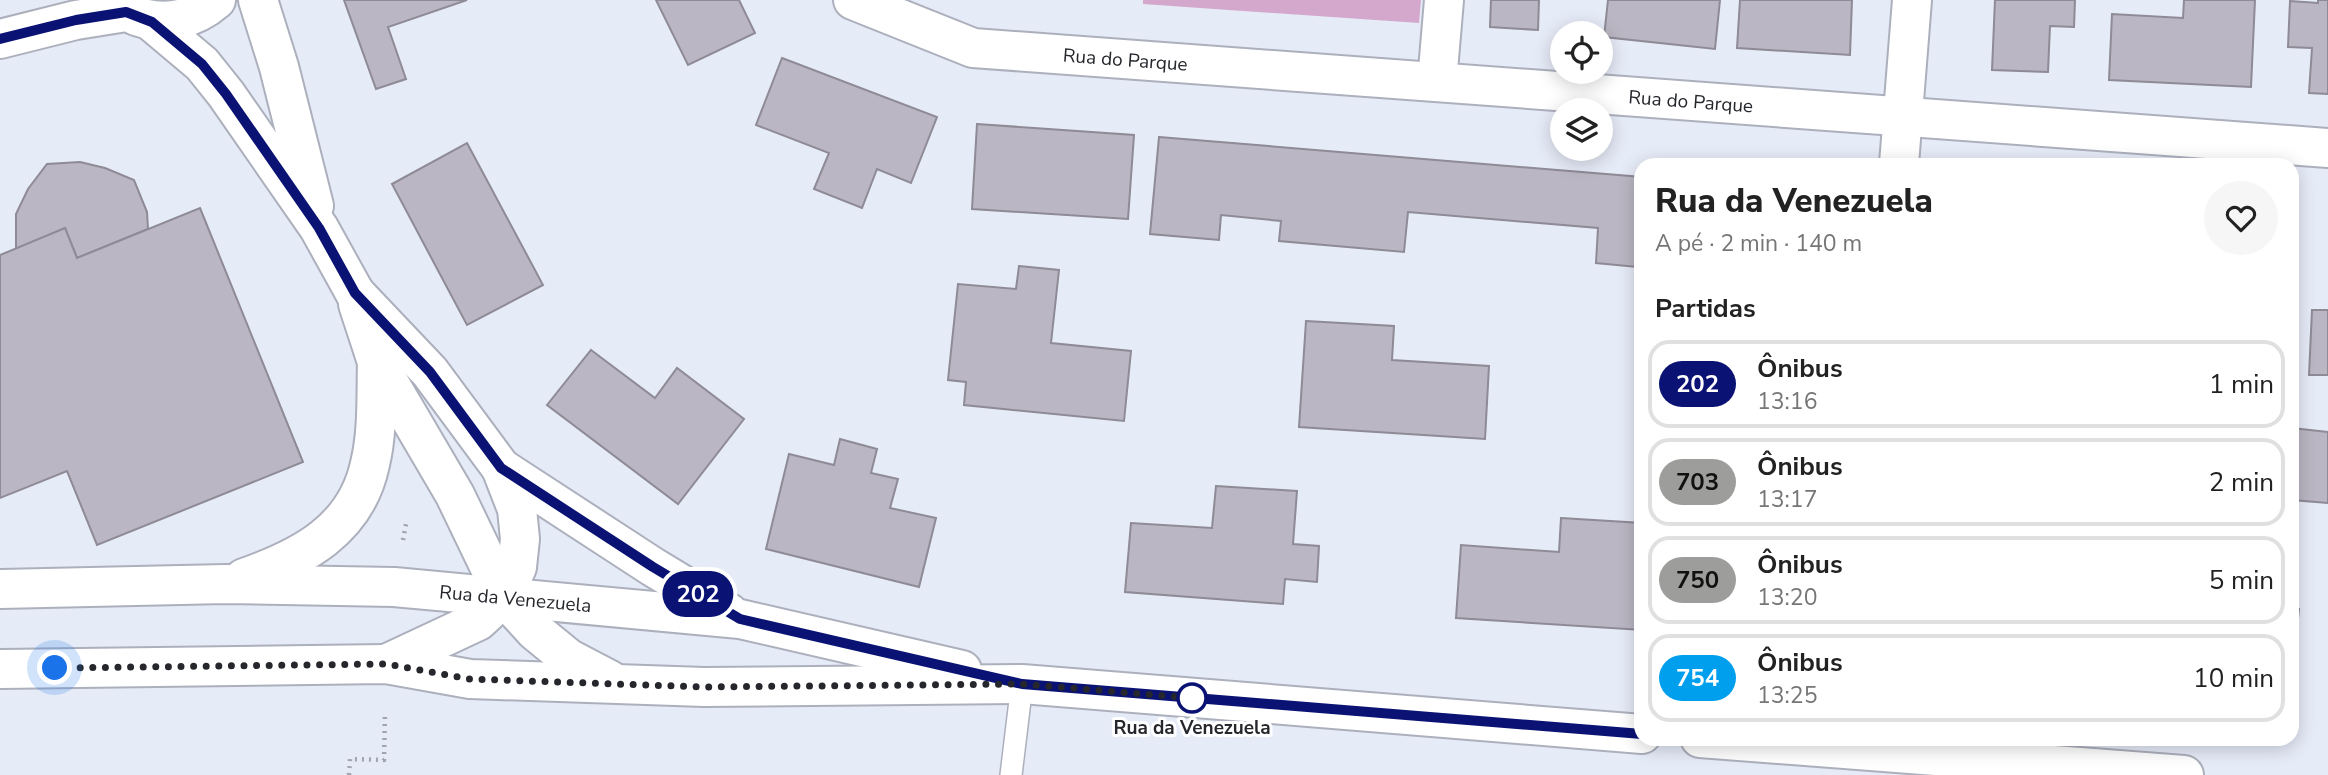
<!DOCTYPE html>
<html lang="pt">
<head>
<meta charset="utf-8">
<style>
  body { margin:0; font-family:"Nunito Sans",sans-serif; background:#f6f6f6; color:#222; height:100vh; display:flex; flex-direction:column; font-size:26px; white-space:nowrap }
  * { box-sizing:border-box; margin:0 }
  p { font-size:23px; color:#767676 }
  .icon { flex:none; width:38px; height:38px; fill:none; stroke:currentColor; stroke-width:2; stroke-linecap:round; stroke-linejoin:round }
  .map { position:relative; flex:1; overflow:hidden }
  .drawer { position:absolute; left:1634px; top:158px; width:665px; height:588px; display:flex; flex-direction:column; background:#fff; border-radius:21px; box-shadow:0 4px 18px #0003 }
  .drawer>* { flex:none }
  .badge { padding:0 14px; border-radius:23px; font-size:24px; line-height:46px }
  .controls { position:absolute; left:1550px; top:21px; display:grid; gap:14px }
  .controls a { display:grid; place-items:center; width:63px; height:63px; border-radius:50%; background:#fff; box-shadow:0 4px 18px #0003; font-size:35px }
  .you { position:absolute; width:35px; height:35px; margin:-18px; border:5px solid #fff; border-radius:50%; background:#1a73e8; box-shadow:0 0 0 10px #1a73e833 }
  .map>.badge { position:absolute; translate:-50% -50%; box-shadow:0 0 0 4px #fff }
  h2 { padding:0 21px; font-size:26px; line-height:63px }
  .round { display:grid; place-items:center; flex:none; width:74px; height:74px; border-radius:37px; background:#f6f6f6 }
  .overview { display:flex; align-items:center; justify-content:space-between; height:119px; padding:0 21px }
  h1 { font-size:33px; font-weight:800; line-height:52px }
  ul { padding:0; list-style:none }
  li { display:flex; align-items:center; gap:21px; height:88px; margin:0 14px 10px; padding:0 7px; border:4px solid #e0e0e0; border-radius:21px }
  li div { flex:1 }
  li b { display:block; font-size:26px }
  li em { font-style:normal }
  li .badge { min-width:77px; font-weight:700; text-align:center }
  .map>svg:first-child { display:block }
</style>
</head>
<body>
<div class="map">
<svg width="2328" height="775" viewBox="0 0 2328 775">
  <rect width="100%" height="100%" fill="#e6ebf8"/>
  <!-- park -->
  <path fill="#d4a8cc" d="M 1143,0 L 1421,0 L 1419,23 L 1143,4 Z"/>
  <!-- building -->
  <g fill="#bab6c3" stroke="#8e8a96" stroke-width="2">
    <path d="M 344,0 L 467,0 L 388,27 L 406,79 L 376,89 Z"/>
    <path d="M 656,0 L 739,0 L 755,33 L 688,65 Z"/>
    <path d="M 1491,0 L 1539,0 L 1538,30 L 1490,27 Z"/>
    <path d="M 1608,0 L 1720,0 L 1715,49 L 1604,37 Z"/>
    <path d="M 1740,0 L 1852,0 L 1850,55 L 1737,48 Z"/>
    <path d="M 1995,0 L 2075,0 L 2074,27 L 2050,26 L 2048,72 L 1992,70 Z"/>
    <path d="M 2184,0 L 2255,0 L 2251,87 L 2109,80 L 2112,14 L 2183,18 Z"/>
    <path d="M 2318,0 L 2328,0 L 2328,94 L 2309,93 L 2312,48 L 2288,47 L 2290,1 L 2318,3 Z"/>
    <path d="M 782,58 L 937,117 L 911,183 L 877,169 L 862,208 L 814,189 L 829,153 L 756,125 Z"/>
    <path d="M 977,124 L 1134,135 L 1128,219 L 972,209 Z"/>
    <path d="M 1159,137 L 1642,177 L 1642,245 L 1639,245 L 1637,267 L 1596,263 L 1598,228 L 1408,212 L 1404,252 L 1279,241 L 1281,221 L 1221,215 L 1219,240 L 1150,234 Z"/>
    <path d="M 467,143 L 543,285 L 467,325 L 392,184 Z"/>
    <path d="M 80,162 L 105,168 L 134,180 L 147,212 L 148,229 L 77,258 L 65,228 L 16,249 L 16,214 L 28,189 L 47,164 Z"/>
    <path d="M 200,208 L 303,462 L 97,545 L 67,471 L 0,498 L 0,255 L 65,228 L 77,258 Z"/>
    <path d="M 2292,221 L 2296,222 L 2292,284 Z"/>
    <path d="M 1019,266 L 1059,270 L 1051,343 L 1131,351 L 1124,421 L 964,405 L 966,382 L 948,380 L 958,284 L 1016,289 Z"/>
    <path d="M 2312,310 L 2328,310 L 2328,375 L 2309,375 Z"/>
    <path d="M 1306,321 L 1394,326 L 1392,360 L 1489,366 L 1485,439 L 1299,427 Z"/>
    <path d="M 591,350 L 655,398 L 677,368 L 744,419 L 678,504 L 547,405 Z"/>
    <path d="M 2292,428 L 2328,432 L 2328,503 L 2292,500 Z"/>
    <path d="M 840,439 L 877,449 L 871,473 L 898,479 L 890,508 L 936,518 L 919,587 L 766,549 L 789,454 L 834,465 Z"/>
    <path d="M 1216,486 L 1297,491 L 1293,544 L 1319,546 L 1317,582 L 1285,579 L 1283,604 L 1125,592 L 1131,523 L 1212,528 Z"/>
    <path d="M 1561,518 L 1642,523 L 1642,630 L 1456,618 L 1461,545 L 1559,552 Z"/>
    <path d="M 2292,608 L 2299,609 L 2292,676 Z"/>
  </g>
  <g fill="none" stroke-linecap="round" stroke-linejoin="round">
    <defs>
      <path id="lane" d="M 1011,775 L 1022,684"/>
      <g id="street">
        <path d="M 258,0 L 279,67 L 314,206"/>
        <path id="s1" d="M 853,0 L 973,48 L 2328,148"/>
        <path d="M 136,16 C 165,26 193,20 216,0"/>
        <path d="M 152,22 L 202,64 L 226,94 L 319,228 L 355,293"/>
        <path d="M 0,39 L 76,20 L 126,12"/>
        <path d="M 1437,82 L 1444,0"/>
        <path d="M 1899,164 L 1912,0"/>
      </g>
      <g id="secondary">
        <path d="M 355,293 L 430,372 L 501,468 L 517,509 L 520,539 L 517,567 L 504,597 L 478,621 L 386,664"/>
        <path d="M 358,304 L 377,362 L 455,495 L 504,597 L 535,631 L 568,658 L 610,680"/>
        <path d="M 501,468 L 653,567 L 729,613"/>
        <path d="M 244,578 C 302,558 356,530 370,464 C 378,431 376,396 377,362"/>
        <path id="s2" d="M 0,589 L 226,584 L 394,587 L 740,619 L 962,670"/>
        <path d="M 0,669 L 386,664 L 470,679 L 704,687 L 1022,684 L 1642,734"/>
        <path d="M 1700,738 L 2184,775"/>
      </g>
    </defs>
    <!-- lane casing -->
    <use href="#lane" stroke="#acb0bd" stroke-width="24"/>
    <!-- street casing -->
    <use href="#street" stroke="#acb0bd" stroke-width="42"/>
    <!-- secondary casing -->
    <use href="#secondary" stroke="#acb0bd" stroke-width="42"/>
    <!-- path -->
    <g stroke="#a0a4ae" stroke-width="4.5" stroke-dasharray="2 5" stroke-linecap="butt">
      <path d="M 403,540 L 406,524"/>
      <path d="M 349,775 L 350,759 L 384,760 L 385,712"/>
    </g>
    <!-- lane -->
    <use href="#lane" stroke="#fff" stroke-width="21"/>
    <!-- street -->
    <use href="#street" stroke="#fff" stroke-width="38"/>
    <!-- secondary -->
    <use href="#secondary" stroke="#fff" stroke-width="38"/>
  </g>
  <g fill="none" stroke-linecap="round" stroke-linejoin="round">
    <defs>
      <path id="line" d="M 0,39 L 76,20 L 126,12 L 152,22 L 202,64 L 226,94 L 319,228 L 355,293 L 430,372 L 501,468 L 653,567 L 740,619 L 1022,684 L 1642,734"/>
    </defs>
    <!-- line casing -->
    <use href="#line" stroke="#fff" stroke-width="16"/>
    <!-- line -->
    <use href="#line" stroke="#0a1274" stroke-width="10"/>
    <!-- walk -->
    <path stroke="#25272c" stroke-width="7" stroke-dasharray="0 12.6" d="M 55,668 L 386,664 L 470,679 L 704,687 L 1022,684 L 1192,698"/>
  </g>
  <!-- markers -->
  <circle fill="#fff" stroke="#0a1274" stroke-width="3.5" cx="1192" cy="698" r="14"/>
  <g text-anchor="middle" stroke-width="6" stroke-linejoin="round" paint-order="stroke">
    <!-- street labels -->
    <g font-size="19" fill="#25272c" stroke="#fff">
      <text dy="7" stroke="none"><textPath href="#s1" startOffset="282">Rua do Parque</textPath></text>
      <text dy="7" stroke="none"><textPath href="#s1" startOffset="849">Rua do Parque</textPath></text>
      <text dy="7" stroke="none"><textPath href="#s2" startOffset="516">Rua da Venezuela</textPath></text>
    </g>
    <!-- stop labels -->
    <g font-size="19" font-weight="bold" fill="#25272c" stroke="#fff">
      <text x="1192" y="734">Rua da Venezuela</text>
    </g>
  </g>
</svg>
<div class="controls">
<a><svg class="icon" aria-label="locate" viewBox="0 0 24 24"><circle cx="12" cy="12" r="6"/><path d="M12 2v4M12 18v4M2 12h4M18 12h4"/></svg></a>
<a><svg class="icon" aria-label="layers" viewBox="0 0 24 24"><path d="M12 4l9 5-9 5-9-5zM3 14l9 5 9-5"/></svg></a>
</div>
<div class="you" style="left:55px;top:668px"></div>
<b class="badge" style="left:698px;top:594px;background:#0a1274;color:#fff">202</b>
<section class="drawer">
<div class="overview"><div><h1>Rua da Venezuela</h1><p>A pé · 2 min · 140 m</p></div><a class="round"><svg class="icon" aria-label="heart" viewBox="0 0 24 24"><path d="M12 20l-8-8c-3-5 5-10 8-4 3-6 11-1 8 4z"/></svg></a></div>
<h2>Partidas</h2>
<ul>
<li><span class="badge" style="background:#0a1274;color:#fff">202</span><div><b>Ônibus</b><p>13:16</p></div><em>1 min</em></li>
<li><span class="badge" style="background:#9d9d9c;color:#111">703</span><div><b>Ônibus</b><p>13:17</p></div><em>2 min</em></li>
<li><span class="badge" style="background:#9d9d9c;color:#111">750</span><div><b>Ônibus</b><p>13:20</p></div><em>5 min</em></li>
<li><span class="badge" style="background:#009fee;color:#fff">754</span><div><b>Ônibus</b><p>13:25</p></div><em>10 min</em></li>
</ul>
</section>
</div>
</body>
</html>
